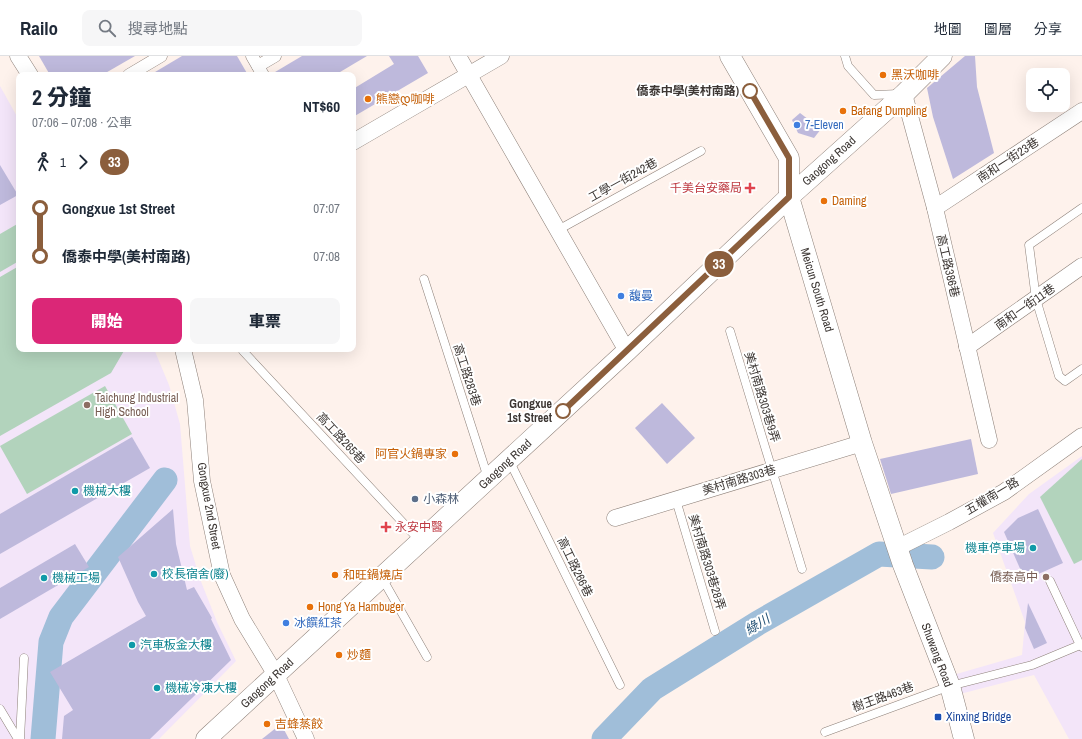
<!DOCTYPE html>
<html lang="zh-TW">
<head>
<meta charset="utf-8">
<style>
  body { margin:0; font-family:"Archivo Narrow","Noto Sans TC","Noto Sans Georgian",sans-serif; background:#f6f6f7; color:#1f2937; height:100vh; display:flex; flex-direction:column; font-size:15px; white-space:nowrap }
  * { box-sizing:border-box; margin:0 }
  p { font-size:13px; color:#747a83 }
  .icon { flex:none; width:22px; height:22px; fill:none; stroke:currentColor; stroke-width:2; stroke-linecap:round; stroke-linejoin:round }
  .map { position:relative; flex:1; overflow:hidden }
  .panel { position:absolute; left:16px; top:16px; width:340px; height:280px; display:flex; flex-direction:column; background:#fff; border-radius:8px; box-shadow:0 4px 16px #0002 }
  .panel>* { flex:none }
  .badge { padding:0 8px; border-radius:13px; font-size:14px; line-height:26px }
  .buttons { position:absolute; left:1026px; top:12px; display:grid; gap:8px }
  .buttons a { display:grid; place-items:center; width:44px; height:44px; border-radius:8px; background:#fff; box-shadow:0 4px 16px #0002; font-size:20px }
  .map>.badge { position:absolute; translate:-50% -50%; box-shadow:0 0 0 2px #fff }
  .legs { display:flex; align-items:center; gap:6px; height:44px; padding:0 16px; font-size:13px }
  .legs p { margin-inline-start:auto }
  .overview { display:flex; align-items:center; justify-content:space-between; height:68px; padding:0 16px }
  h1 { font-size:22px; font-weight:800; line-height:30px }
  .button { display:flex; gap:8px; margin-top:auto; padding:8px 16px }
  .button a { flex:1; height:46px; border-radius:8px; background:#db2777; color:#fff; font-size:16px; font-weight:800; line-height:46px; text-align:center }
  .button a+a { background:#f6f6f7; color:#1f2937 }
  ul { padding:0 16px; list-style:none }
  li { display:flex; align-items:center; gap:14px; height:48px; font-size:15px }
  li i { display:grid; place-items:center; width:6px; height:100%; margin:0 5px; background:currentColor }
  li i::after { content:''; width:10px; height:10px; margin:-5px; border:3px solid; border-radius:50%; background:#fff }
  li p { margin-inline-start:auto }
  li:first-child i { background:linear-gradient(#0000 50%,currentColor 0) }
  li:last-child i { background:linear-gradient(currentColor 50%,#0000 0) }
  header { display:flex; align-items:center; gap:24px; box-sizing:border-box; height:56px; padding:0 20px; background:#fff; border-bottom:1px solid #e0e1e3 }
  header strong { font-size:19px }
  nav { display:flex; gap:22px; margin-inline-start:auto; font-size:14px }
  .search { width:280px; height:36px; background:#f6f6f7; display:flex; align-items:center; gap:10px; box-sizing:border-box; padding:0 14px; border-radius:8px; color:#747a83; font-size:15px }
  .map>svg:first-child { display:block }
</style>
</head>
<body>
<header>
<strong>Railo</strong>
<div class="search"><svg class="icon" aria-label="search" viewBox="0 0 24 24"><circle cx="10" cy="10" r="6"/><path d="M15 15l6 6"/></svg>搜尋地點</div>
<nav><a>地圖</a><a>圖層</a><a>分享</a></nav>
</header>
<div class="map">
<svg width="1082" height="683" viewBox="0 0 1082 683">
  <rect width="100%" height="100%" fill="#fef2ec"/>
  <!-- education -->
  <g fill="#f3e5f9">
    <path d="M 0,30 L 19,64 L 19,293 L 154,293 L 169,329 L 180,368 L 190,490 L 200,523 L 217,566 L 236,605 L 159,683 L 0,683 Z"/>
    <path d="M 1082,400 L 1082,683 L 1069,683 L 1034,619 L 960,638 L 953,619 L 1022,599 L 1025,566 L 993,477 L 1029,438 Z"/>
  </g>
  <!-- green -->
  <g fill="#b2d3bc">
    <path d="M 19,167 L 19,205 L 0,216 L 0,178 Z"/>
    <path d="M 19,210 L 19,293 L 125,293 L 111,317 L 0,380 L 0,221 Z"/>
    <path d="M 105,330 L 132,378 L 27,438 L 0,390 Z"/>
    <path d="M 1082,403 L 1082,504 L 1074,508 L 1040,441 Z"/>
  </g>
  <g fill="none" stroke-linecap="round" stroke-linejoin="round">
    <!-- river -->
    <g stroke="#a0bed9" stroke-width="25">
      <path d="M 43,683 L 51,586 L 61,561 L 165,424"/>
      <path d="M 604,683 L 652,633 L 758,567 L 879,498 L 932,501"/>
    </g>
  </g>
  <!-- building -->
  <g fill="#beb9dc">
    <path d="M 39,0 L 135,0 L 102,19 L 50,19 Z"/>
    <path d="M 182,0 L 237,0 L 248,19 L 150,19 Z"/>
    <path d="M 302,0 L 367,0 L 335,19 L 270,19 Z"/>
    <path d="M 389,0 L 418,0 L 428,17 L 353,61 L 353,33 L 394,8 Z"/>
    <path d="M 965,0 L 975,0 L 977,31 L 994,97 L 953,123 L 933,61 L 927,32 Z"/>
    <path d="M 800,57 L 821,73 L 814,82 L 798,77 L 792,64 Z"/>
    <path d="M 0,109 L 18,139 L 0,149 Z"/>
    <path d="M 662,347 L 695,382 L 667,408 L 635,372 Z"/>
    <path d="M 132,381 L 150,412 L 0,498 L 0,458 Z"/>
    <path d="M 971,383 L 978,418 L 891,438 L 880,403 Z"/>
    <path d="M 173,453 L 176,488 L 187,534 L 194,531 L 212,562 L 211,563 L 231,604 L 150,683 L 62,683 L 64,660 L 73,654 L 50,616 L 146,560 L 138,546 L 118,501 Z"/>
    <path d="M 1038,453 L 1063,507 L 1025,524 L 1004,476 L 1018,462 Z"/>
    <path d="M 75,488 L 89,511 L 0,563 L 0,532 Z"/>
    <path d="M 1028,547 L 1047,587 L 1034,593 L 1025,572 Z"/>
    <path d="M 281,668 L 289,683 L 262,683 Z"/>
  </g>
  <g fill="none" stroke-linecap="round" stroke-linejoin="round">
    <defs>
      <g id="service">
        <path d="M 845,0 L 848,10 L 874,39 L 899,38"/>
        <path d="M 1082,152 L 1029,189 L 1036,243 L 1059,320 L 1065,325 L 1082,313"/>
        <path d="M 558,174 L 701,95"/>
        <path d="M 424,223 L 488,422"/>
        <path d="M 730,275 L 802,513"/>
        <path d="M 243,295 L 420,485"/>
        <path d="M 509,404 L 620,629"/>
        <path d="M 676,444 L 715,575"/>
        <path d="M 382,522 L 427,601"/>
        <path d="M 1050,525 L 1080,589"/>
        <path d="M 0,653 L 18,683"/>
        <path d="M 825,676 L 950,630 L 1032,609 L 1080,589 L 1082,591"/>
        <path d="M 20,683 L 24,602"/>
      </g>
      <g id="pedestrian">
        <path d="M 252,0 L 263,19"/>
        <path d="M 258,10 L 275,0"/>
        <path d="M 129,19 L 161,0"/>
      </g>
      <g id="minor">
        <path d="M 18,0 L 30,19"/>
        <path d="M 458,0 L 627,295"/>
        <path d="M 904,38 L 935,152 L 989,384"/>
        <path d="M 353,86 L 501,0"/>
        <path d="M 935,152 L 1082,55"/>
        <path d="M 967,291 L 1082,210"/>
        <path d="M 183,293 L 195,344 L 202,425 L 222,519 L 242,563 L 276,619 L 306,683"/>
        <path d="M 615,462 L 862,387"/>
        <path d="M 897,492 L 949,466 L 1004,436 L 1082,380"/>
      </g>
      <g id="tertiary">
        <path d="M 730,0 L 789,102 L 789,141 L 862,387 L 903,509 L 950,630 L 964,683"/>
        <path d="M 206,683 L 627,295 L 789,141 L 904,38 L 942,0"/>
      </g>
    </defs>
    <!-- service casing -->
    <use href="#service" stroke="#8d8079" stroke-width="9"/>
    <!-- pedestrian casing -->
    <use href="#pedestrian" stroke="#8d8079" stroke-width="13"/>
    <!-- minor casing -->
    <use href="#minor" stroke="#8d8079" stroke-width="17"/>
    <!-- tertiary casing -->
    <use href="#tertiary" stroke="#8d8079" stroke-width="21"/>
    <!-- service -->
    <use href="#service" stroke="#fff" stroke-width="8"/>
    <!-- pedestrian -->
    <use href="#pedestrian" stroke="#fff" stroke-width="12"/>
    <!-- minor -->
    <use href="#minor" stroke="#fff" stroke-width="16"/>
    <!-- tertiary -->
    <use href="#tertiary" stroke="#fff" stroke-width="20"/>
  </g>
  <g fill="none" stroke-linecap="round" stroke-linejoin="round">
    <defs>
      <path id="line-1" d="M 563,355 L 789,141 L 789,102 L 750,35"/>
    </defs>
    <!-- line-1 casing -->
    <use href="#line-1" stroke="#fff" stroke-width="9"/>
    <!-- line-1 -->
    <use href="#line-1" stroke="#8b5e3c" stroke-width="6"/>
  </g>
  <!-- markers -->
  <g fill="#e8710a" stroke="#fff" stroke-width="1.5">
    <circle cx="883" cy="19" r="4"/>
    <circle cx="368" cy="43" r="4"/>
    <circle cx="843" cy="55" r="4"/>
    <circle cx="824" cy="145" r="4"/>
    <circle cx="455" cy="398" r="4"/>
    <circle cx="335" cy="519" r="4"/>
    <circle cx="310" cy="551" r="4"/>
    <circle cx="339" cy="599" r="4"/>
    <circle cx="267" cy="668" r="4"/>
  </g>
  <g fill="#fff" stroke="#8b5e3c" stroke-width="2">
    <circle cx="750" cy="35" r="7"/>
    <circle cx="563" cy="355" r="7"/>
  </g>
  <g fill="#3f7fe0" stroke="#fff" stroke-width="1.5">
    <circle cx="797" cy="69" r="4"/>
    <circle cx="621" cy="240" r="4"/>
    <circle cx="286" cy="567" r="4"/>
  </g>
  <g fill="#e0444e" stroke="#fff" stroke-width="1.5">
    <path d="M748 126h4v4h4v4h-4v4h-4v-4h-4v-4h4z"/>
    <path d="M384 465h4v4h4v4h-4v4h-4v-4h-4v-4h4z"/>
  </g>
  <g fill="#8d6e63" stroke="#fff" stroke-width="1.5">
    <circle cx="87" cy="349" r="4"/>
    <circle cx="1046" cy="521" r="4"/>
  </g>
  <g fill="#0f9aa8" stroke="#fff" stroke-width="1.5">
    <circle cx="75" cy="435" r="4"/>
    <circle cx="1033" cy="492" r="4"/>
    <circle cx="154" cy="518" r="4"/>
    <circle cx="44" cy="522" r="4"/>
    <circle cx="132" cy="589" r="4"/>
    <circle cx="157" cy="632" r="4"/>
  </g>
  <circle fill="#5c6f8a" stroke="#fff" stroke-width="1.5" cx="415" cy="443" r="4"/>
  <rect fill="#1a4fb4" stroke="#fff" stroke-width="1.5" x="934" y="657" width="8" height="8" rx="2"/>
  <g text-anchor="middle" stroke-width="4" stroke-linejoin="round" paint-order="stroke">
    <!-- food labels -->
    <g font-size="12" fill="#c56008" stroke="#fff" text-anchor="start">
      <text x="891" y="23">黑沃咖啡</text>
      <text x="376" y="47">熊戀დ咖啡</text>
      <text x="851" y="59">Bafang Dumpling</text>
      <text x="832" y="149">Daming</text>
      <text x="447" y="402" text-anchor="end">阿官火鍋專家</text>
      <text x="343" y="523">和旺鍋燒店</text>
      <text x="318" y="555">Hong Ya Hambuger</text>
      <text x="347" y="603">炒麵</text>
      <text x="275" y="672">吉蜂蒸餃</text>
    </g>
    <!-- stop labels -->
    <g font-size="12" font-weight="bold" fill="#3d3734" stroke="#fff" text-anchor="end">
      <text x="739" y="39">僑泰中學(美村南路)</text>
      <text x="552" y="352">Gongxue<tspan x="552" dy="14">1st Street</tspan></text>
    </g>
    <!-- shop labels -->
    <g font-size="12" fill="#366cbe" stroke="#fff" text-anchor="start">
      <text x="805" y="73">7-Eleven</text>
      <text x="629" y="244">馥曼</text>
      <text x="294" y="571">冰饌紅茶</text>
    </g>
    <!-- street labels -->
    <g font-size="12" fill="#3d3734" stroke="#fff">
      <text transform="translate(1008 104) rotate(-33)" y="4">南和一街23巷</text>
      <text transform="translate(829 105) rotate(-42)" y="4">Gaogong Road</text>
      <text transform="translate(623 124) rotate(-29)" y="4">工學一街242巷</text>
      <text transform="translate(948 210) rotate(77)" y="4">高工路386巷</text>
      <text transform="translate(817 234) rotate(73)" y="4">Meicun South Road</text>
      <text transform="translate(1025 251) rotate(-35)" y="4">南和一街11巷</text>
      <text transform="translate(467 319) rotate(72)" y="4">高工路283巷</text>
      <text transform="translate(762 341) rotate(73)" y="4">美村南路303巷9弄</text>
      <text transform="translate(341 382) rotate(47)" y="4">高工路265巷</text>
      <text transform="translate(505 408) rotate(-43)" y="4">Gaogong Road</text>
      <text transform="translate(739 424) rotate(-17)" y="4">美村南路303巷</text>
      <text transform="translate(992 440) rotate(-31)" y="4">五權南一路</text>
      <text transform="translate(209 450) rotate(80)" y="4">Gongxue 2nd Street</text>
      <text transform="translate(707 506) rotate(73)" y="4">美村南路303巷28弄</text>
      <text transform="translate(575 511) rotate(64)" y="4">高工路266巷</text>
      <text transform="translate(937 599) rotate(69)" y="4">Shuwang Road</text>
      <text transform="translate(267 627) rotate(-43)" y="4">Gaogong Road</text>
      <text transform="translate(883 641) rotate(-20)" y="4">樹王路463巷</text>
    </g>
    <!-- health labels -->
    <g font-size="12" fill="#be3a42" stroke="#fff" text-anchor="end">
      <text x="742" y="136">千美台安藥局</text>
      <text x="395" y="475" text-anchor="start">永安中醫</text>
    </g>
    <!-- education labels -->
    <g font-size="12" fill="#785e54" stroke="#fff" text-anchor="start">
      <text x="95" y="346">Taichung Industrial<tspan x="95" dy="14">High School</tspan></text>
      <text x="1038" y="525" text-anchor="end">僑泰高中</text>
    </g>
    <!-- culture labels -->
    <g font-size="12" fill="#0d838f" stroke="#fff" text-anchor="start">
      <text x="83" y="439">機械大樓</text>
      <text x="1025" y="496" text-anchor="end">機車停車場</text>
      <text x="162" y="522">校長宿舍(廢)</text>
      <text x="52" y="526">機械工場</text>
      <text x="140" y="593">汽車板金大樓</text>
      <text x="165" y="636">機械冷凍大樓</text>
    </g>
    <!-- service labels -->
    <g font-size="12" fill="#4e5e75" stroke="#fff" text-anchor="start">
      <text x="423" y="447">小森林</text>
    </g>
    <!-- transit labels -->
    <g font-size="12" fill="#164399" stroke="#fff" text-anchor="start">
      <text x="946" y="665">Xinxing Bridge</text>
    </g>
    <!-- water labels -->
    <g font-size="13" font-style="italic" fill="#1f4e72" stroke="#fff">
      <text transform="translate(757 568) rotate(-31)" y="5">綠川</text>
    </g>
  </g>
</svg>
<div class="buttons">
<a><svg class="icon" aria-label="locate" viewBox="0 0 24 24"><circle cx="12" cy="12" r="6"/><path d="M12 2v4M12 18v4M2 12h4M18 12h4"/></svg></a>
</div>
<b class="badge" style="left:719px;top:208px;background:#8b5e3c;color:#fff">33</b>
<section class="panel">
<div class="overview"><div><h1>2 分鐘</h1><p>07:06 – 07:08 · 公車</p></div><b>NT$60</b></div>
<div class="legs"><svg class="icon" aria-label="walk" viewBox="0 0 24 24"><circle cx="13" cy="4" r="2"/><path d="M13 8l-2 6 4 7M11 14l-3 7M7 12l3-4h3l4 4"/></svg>1<svg class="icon" aria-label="forward" viewBox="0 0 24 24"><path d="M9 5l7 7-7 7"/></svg><b class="badge" style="background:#8b5e3c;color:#fff">33</b></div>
<ul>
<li><i style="color:#8b5e3c"></i><b>Gongxue 1st Street</b><p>07:07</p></li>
<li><i style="color:#8b5e3c"></i><b>僑泰中學(美村南路)</b><p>07:08</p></li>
</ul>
<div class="button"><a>開始</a><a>車票</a></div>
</section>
</div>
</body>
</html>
